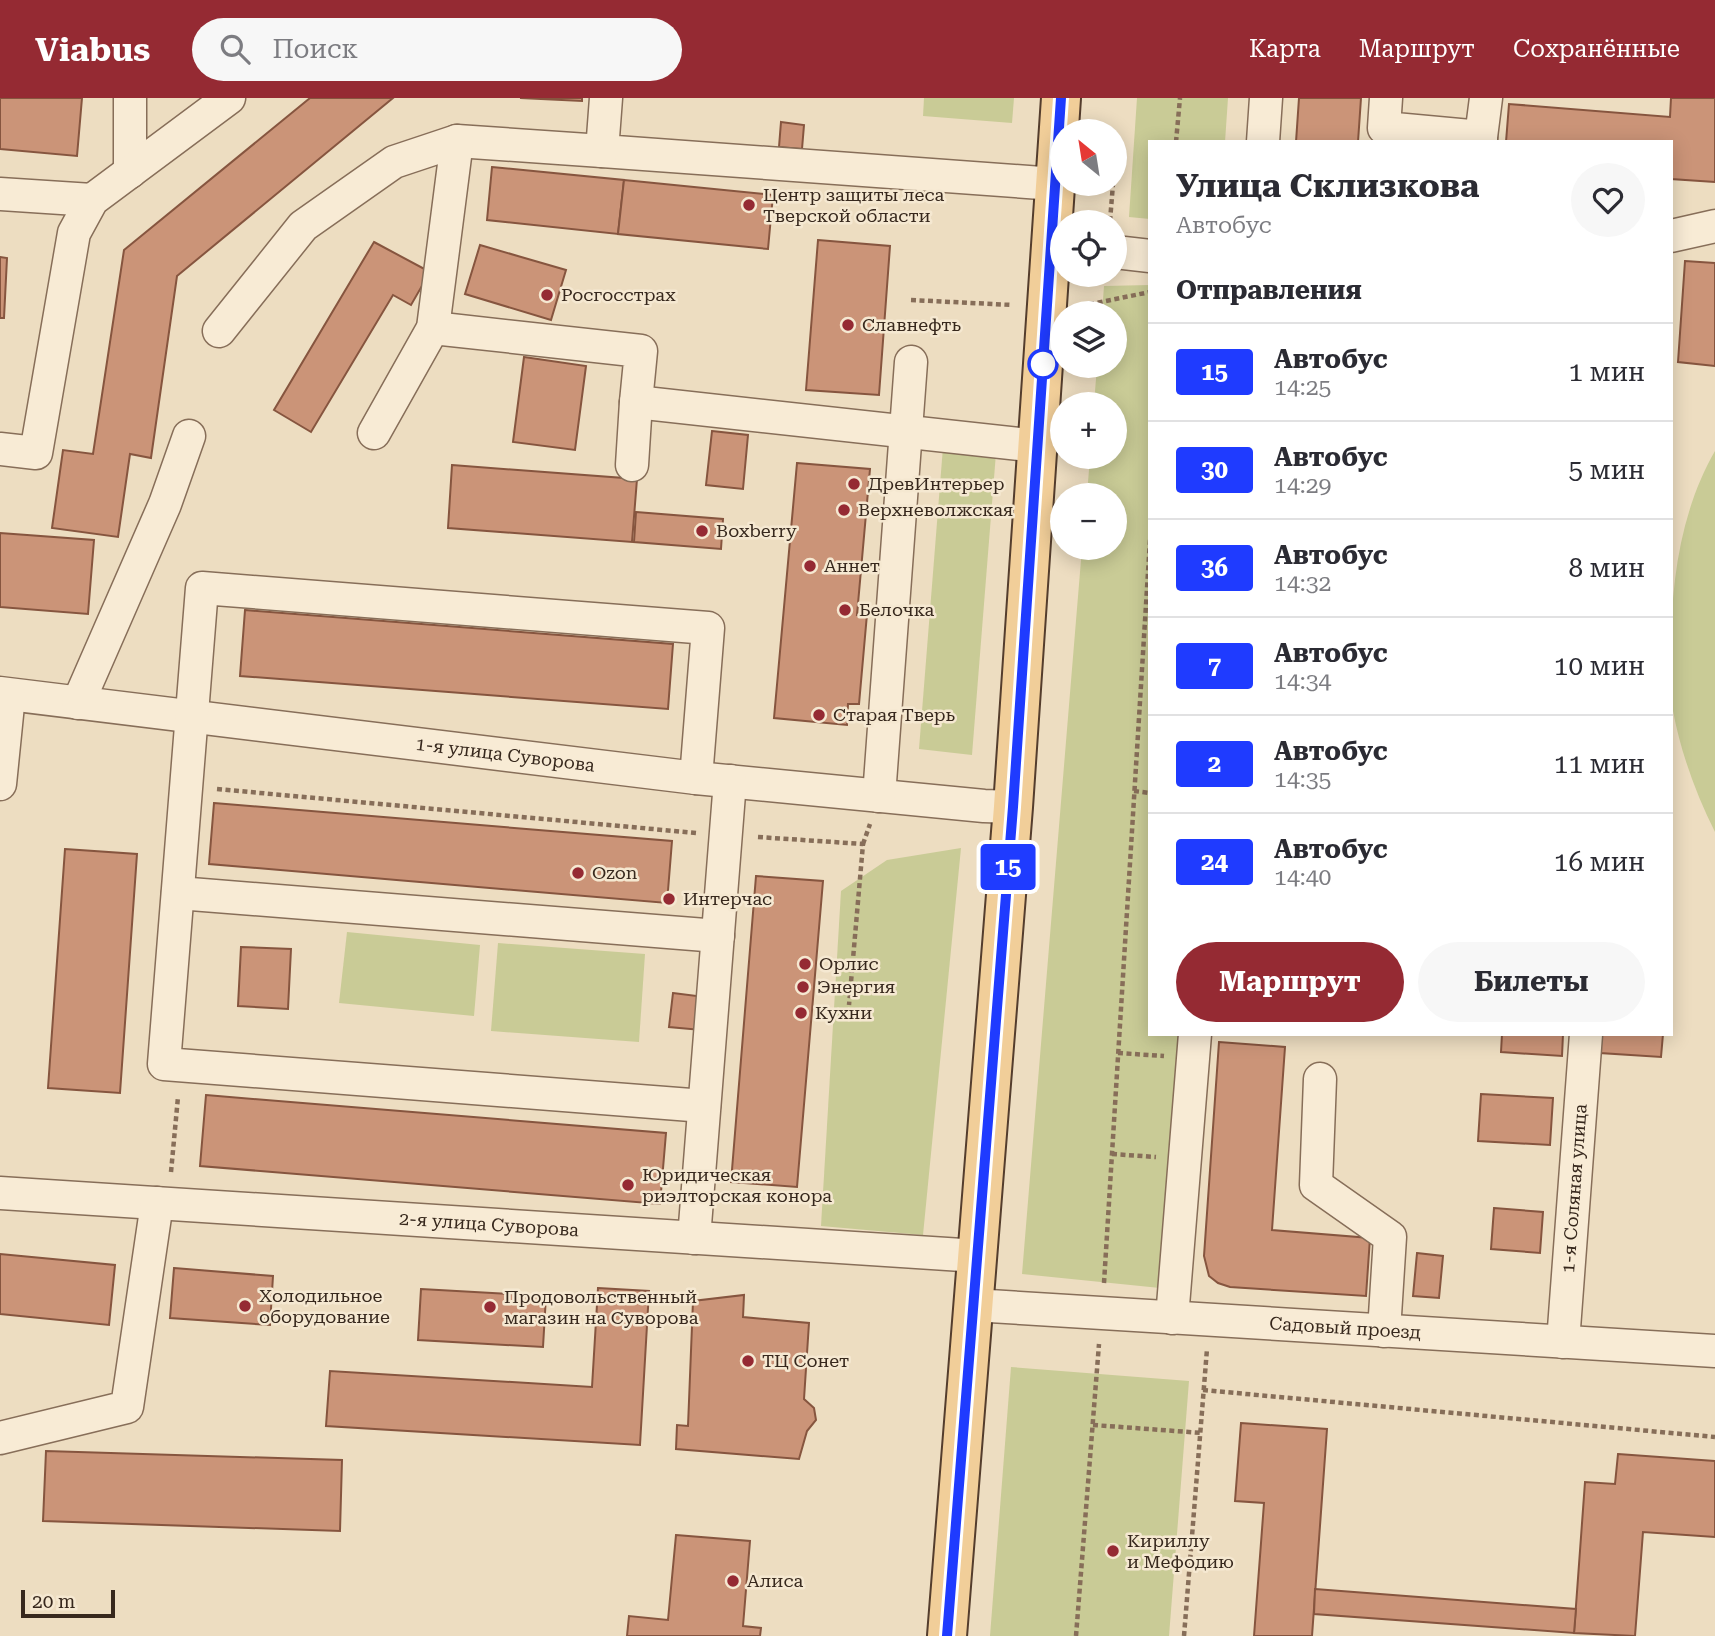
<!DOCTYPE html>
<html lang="ru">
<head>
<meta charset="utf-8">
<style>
  body { margin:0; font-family:"Roboto Serif",serif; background:#f7f7f7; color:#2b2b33; height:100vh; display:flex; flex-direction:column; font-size:26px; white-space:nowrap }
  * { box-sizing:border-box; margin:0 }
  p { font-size:23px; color:#7c7c81 }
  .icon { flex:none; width:38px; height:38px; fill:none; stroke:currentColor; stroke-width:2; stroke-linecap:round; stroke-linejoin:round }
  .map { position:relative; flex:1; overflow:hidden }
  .sheet { position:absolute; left:1148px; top:42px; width:525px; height:896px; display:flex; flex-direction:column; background:#fff; border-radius:0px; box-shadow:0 4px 18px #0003 }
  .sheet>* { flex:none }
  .badge { padding:0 14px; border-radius:5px; font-size:24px; line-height:46px }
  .needle { width:46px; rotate:330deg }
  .fabs { position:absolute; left:1050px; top:21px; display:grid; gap:14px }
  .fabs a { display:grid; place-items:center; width:77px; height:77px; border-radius:50%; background:#fff; box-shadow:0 4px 18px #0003; font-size:35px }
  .scale { position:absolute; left:21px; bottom:18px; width:94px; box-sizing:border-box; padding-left:7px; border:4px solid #37281d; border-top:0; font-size:19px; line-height:24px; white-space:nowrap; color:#37281d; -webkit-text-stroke:5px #f5e8d1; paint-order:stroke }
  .map>.badge { position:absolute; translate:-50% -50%; box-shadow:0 0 0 4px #fff }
  h2 { padding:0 28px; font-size:26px; line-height:63px }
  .round { display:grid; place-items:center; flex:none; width:74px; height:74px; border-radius:37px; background:#f7f7f7 }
  .overview { display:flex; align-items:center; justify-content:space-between; height:119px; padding:0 28px }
  h1 { font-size:33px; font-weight:700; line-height:52px }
  .button { display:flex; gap:14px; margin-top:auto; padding:14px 28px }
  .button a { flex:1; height:80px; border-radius:42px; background:#952a33; color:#fff; font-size:28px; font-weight:700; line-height:80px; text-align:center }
  .button a+a { background:#f7f7f7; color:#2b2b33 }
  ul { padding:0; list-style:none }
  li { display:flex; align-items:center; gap:21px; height:98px; padding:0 28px; border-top:2px solid #e1e1e2 }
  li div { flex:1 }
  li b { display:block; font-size:26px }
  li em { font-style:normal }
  li .badge { min-width:77px; font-weight:700; text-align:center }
  header { display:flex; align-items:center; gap:42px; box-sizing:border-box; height:98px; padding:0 35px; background:#952a33; color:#fff }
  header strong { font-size:33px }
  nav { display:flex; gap:38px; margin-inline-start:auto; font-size:24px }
  .search { width:490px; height:63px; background:#f7f7f7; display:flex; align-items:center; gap:18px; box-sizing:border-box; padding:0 24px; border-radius:38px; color:#7c7c81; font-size:26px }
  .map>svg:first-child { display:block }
</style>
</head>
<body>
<header>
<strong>Viabus</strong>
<div class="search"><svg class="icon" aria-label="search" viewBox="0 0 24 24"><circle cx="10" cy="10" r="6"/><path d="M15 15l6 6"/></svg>Поиск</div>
<nav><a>Карта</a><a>Маршрут</a><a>Сохранённые</a></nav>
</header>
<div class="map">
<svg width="1715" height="1538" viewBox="0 0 1715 1538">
  <rect width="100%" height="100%" fill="#edddc1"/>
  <!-- green -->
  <g fill="#c9cb96">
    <path d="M 924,0 L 1014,0 L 1012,25 L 923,18 Z"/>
    <path d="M 1137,0 L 1228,0 L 1225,44 L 1150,44 L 1150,121 L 1129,119 Z"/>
    <path d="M 1150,187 L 1150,936 L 1179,936 L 1160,1190 L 1022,1176 L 1082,450 L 1115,450 L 1115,397 L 1087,397 L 1090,359 L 1115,359 L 1115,306 L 1094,306 L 1097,268 L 1115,268 L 1115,215 L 1102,215 L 1104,188 Z"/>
    <path d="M 943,349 L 996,355 L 972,657 L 919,651 Z"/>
    <path d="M 1715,353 L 1715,734 C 1696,696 1681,655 1673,613 C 1670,594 1671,573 1671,554 C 1671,485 1680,414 1715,353 Z"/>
    <path d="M 961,750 L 923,1137 L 821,1128 L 841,793 L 887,762 Z"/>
    <path d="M 347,834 L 480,847 L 474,918 L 339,905 Z"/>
    <path d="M 498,845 L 645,856 L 639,944 L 491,933 Z"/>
    <path d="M 1011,1269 L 1189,1283 L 1169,1538 L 990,1538 Z"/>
  </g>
  <!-- building -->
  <g fill="#cb9478" stroke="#86553f" stroke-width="2">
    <path d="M 0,0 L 82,0 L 77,58 L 0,51 Z"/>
    <path d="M 310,0 L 393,0 L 177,178 L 151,360 L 130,356 L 118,439 L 52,430 L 63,352 L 93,356 L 124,152 Z"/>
    <path d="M 520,0 L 582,0 L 582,3 Z"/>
    <path d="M 1299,0 L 1361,0 L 1358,44 L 1296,44 Z"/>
    <path d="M 1671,0 L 1715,0 L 1715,84 L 1671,81 L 1671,44 L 1506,44 L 1509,6 L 1670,19 Z"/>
    <path d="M 781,24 L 804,27 L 802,51 L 779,49 Z"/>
    <path d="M 492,69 L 624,82 L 618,136 L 487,122 Z"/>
    <path d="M 624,82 L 773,97 L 768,151 L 618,136 Z"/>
    <path d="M 818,142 L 890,148 L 879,297 L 806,292 Z"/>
    <path d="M 374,144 L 430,174 L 411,207 L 393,197 L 311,334 L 274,312 Z"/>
    <path d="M 480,147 L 566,172 L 551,222 L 465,196 Z"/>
    <path d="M 0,159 L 7,160 L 4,220 L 0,220 Z"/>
    <path d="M 1685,163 L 1715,165 L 1715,268 L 1678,264 Z"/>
    <path d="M 524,259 L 586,268 L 575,352 L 513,344 Z"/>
    <path d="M 712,333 L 748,337 L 743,391 L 706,387 Z"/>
    <path d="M 797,365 L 870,371 L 857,517 L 867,516 L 859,606 L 848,606 L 847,627 L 774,620 Z"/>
    <path d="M 452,367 L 637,381 L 632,444 L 448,430 Z"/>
    <path d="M 636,414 L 723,421 L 721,451 L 634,444 Z"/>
    <path d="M 0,435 L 94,442 L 88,516 L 0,509 Z"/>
    <path d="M 245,512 L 673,546 L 668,611 L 240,578 Z"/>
    <path d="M 214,705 L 672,743 L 667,805 L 209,766 Z"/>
    <path d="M 65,751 L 137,756 L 120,995 L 48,990 Z"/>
    <path d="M 756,778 L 823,783 L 797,1089 L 731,1084 Z"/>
    <path d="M 241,849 L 291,851 L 288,911 L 238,908 Z"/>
    <path d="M 673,895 L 705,899 L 701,932 L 669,929 Z"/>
    <path d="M 1502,936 L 1563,936 L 1562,958 L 1501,954 Z"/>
    <path d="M 1601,936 L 1663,936 L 1661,959 L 1600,955 Z"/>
    <path d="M 1219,944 L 1285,949 L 1272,1132 L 1370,1140 L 1366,1198 L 1230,1189 L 1218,1185 L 1209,1178 L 1204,1158 Z"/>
    <path d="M 1481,996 L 1553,1000 L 1550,1047 L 1478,1043 Z"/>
    <path d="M 206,997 L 666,1035 L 660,1106 L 200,1068 Z"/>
    <path d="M 1494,1110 L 1543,1114 L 1540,1155 L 1491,1151 Z"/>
    <path d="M 1417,1155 L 1443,1158 L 1439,1200 L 1413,1198 Z"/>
    <path d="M 0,1156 L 115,1167 L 109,1227 L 0,1216 Z"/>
    <path d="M 174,1170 L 273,1178 L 270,1227 L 170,1220 Z"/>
    <path d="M 598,1190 L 649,1193 L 640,1347 L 326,1328 L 330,1273 L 592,1289 Z"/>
    <path d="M 421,1191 L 546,1198 L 543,1249 L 418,1242 Z"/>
    <path d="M 744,1197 L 743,1219 L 809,1225 L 804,1301 L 814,1310 L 816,1322 L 807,1333 L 799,1361 L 676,1351 L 677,1327 L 688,1328 L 693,1203 Z"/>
    <path d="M 1241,1325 L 1327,1331 L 1312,1538 L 1254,1538 L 1264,1405 L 1235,1403 Z"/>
    <path d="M 46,1353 L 342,1362 L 340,1433 L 43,1423 Z"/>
    <path d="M 1618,1356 L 1715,1363 L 1715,1439 L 1643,1434 L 1635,1538 L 1574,1535 L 1585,1384 L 1615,1386 Z"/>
    <path d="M 676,1437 L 750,1443 L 743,1528 L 761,1530 L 760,1538 L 627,1538 L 629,1518 L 668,1522 Z"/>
    <path d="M 1315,1491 L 1576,1511 L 1574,1535 L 1314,1516 Z"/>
  </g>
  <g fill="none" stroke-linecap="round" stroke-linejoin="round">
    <defs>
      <g id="minor">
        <path d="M 130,0 L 130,74"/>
        <path d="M 606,0 L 602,53 L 1055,86"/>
        <path d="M 1386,0 L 1384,30 L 1481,39 L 1481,44"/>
        <path d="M 1481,39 L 1486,0"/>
        <path d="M 1263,44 L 1266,0"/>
        <path d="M 0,96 L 92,102"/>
        <path d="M 1671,138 L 1715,128"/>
        <path d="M 1115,154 L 1150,158"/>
        <path d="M 433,230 L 641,253 L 636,304 L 1037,348"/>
        <path d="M 219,233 L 303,128 L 394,64 L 457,43 L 602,53"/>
        <path d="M 374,335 L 433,230 L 457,43"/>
        <path d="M 0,351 L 36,355 L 74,135 L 92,102 L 229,0"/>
        <path d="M 632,367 L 636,304"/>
        <path id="s1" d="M 0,595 L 696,680 L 984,708 L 1013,709"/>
        <path d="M 78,605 L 165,406 L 189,338"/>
        <path d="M 696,680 L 708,530 L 202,490 L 164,966 L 704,1008"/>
        <path d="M 0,686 L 9,597"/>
        <path d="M 879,698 L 911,264"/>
        <path d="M 178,795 L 718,838"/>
        <path d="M 1320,981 L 1316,1087 L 1390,1139 L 1384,1233"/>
        <path id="s2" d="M 0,1095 L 978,1158"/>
        <path d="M 694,1140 L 730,683"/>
        <path id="s3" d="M 973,1207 L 1715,1253"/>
        <path d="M 1172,1220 L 1195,936"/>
        <path id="s4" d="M 1563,1244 L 1586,936"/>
        <path d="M 0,1340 L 127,1309 L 157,1105"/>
      </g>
      <path id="major" d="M 947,1538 L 1013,709 L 1061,0"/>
    </defs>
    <!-- minor casing -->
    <use href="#minor" stroke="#876e59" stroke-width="35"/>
    <!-- major casing -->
    <use href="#major" stroke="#543d2d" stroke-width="42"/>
    <!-- path -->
    <g stroke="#876e59" stroke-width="4.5" stroke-dasharray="5 3.5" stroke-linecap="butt">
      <path d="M 1176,44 L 1180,0"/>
      <path d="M 1115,68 L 1116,50"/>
      <path d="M 1110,123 L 1113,86"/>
      <path d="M 911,202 L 1012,207"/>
      <path d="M 1081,208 L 1150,194"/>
      <path d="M 217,691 L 696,735"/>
      <path d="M 1134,693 L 1150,695"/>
      <path d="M 758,739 L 863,746 L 849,907"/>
      <path d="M 863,746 L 870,726"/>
      <path d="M 1118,955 L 1164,958"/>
      <path d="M 1112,1056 L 1156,1059"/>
      <path d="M 171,1074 L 178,999"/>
      <path d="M 1104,1185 L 1150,442"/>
      <path d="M 1203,1292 L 1715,1339"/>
      <path d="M 1093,1327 L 1202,1335"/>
      <path d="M 1076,1538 L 1099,1246"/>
      <path d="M 1184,1538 L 1207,1251"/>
    </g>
    <!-- minor -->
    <use href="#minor" stroke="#f8ebd5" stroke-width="32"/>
    <!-- major -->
    <use href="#major" stroke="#f1ce99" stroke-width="38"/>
  </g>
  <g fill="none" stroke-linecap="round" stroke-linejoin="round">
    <defs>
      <path id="line" d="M 947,1538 L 1013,709 L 1061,0"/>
    </defs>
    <!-- line casing -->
    <use href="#line" stroke="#fff" stroke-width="16"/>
    <!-- line -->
    <use href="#line" stroke="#1f3bff" stroke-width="10"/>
  </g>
  <!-- markers -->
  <g fill="#952a33" stroke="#f5e8d1" stroke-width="2.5">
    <circle cx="749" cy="107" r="7"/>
    <circle cx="547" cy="197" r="7"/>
    <circle cx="848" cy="227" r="7"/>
    <circle cx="854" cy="386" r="7"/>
    <circle cx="844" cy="412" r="7"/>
    <circle cx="702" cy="433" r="7"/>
    <circle cx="810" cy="468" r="7"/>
    <circle cx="845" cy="512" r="7"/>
    <circle cx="819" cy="617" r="7"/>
    <circle cx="578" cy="775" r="7"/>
    <circle cx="669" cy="801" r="7"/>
    <circle cx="805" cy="866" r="7"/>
    <circle cx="803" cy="889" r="7"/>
    <circle cx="801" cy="915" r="7"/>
    <circle cx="628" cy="1087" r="7"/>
    <circle cx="245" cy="1208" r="7"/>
    <circle cx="490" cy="1209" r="7"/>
    <circle cx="748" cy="1263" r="7"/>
    <circle cx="1113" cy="1453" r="7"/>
    <circle cx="733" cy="1483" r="7"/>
  </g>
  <circle fill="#fff" stroke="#1f3bff" stroke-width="3.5" cx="1043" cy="266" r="14"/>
  <g text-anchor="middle" stroke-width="5" stroke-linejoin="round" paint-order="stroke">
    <!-- poi labels -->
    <g font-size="18" fill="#37281d" stroke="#f5e8d1" text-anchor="start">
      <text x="763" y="103">Центр защиты леса<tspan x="763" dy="21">Тверской области</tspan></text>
      <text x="561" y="203">Росгосстрах</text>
      <text x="862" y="233">Славнефть</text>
      <text x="868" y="392">ДревИнтерьер</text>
      <text x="858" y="418">Верхневолжская</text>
      <text x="716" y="439">Boxberry</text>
      <text x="824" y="474">Аннет</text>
      <text x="859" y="518">Белочка</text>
      <text x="833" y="623">Старая Тверь</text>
      <text x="592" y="781">Ozon</text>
      <text x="683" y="807">Интерчас</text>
      <text x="819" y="872">Орлис</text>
      <text x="817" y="895">Энергия</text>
      <text x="815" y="921">Кухни</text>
      <text x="642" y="1083">Юридическая<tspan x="642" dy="21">риэлторская конора</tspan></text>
      <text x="259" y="1204">Холодильное<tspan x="259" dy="21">оборудование</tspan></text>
      <text x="504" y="1205">Продовольственный<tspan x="504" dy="21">магазин на Суворова</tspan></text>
      <text x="762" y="1269">ТЦ Сонет</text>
      <text x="1127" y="1449">Кириллу<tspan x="1127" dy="21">и Мефодию</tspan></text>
      <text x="747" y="1489">Алиса</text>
    </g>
    <!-- street labels -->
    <g font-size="18" fill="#37281d" stroke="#f5e8d1">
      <text dy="6" stroke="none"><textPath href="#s1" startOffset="509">1-я улица Суворова</textPath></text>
      <text dy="6" stroke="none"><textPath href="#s4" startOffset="154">1-я Соляная улица</textPath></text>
      <text dy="6" stroke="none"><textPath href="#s2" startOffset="490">2-я улица Суворова</textPath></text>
      <text dy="6" stroke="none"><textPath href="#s3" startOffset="373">Садовый проезд</textPath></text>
    </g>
  </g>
</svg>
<div class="fabs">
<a><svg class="needle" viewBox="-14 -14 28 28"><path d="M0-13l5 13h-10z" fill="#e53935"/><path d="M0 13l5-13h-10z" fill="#7c7c81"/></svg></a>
<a><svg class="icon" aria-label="locate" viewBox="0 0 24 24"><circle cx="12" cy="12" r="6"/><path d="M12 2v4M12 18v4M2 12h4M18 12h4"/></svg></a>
<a><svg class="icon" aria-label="layers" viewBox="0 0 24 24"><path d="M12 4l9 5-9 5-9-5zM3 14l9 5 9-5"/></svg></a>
<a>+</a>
<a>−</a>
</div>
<div class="scale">20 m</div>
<b class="badge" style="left:1008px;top:769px;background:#1f3bff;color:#fff">15</b>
<section class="sheet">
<div class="overview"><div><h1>Улица Склизкова</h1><p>Автобус</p></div><a class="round"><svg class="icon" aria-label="heart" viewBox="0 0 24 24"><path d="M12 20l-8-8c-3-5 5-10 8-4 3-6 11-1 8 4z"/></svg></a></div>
<h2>Отправления</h2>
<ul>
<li><span class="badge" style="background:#1f3bff;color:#fff">15</span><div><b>Автобус</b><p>14:25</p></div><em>1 мин</em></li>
<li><span class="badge" style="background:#1f3bff;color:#fff">30</span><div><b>Автобус</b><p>14:29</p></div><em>5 мин</em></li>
<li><span class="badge" style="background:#1f3bff;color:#fff">36</span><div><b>Автобус</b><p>14:32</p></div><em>8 мин</em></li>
<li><span class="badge" style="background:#1f3bff;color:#fff">7</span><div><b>Автобус</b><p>14:34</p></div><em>10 мин</em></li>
<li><span class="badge" style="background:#1f3bff;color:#fff">2</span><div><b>Автобус</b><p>14:35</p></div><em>11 мин</em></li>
<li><span class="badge" style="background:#1f3bff;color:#fff">24</span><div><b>Автобус</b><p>14:40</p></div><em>16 мин</em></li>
</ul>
<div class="button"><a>Маршрут</a><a>Билеты</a></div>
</section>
</div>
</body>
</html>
